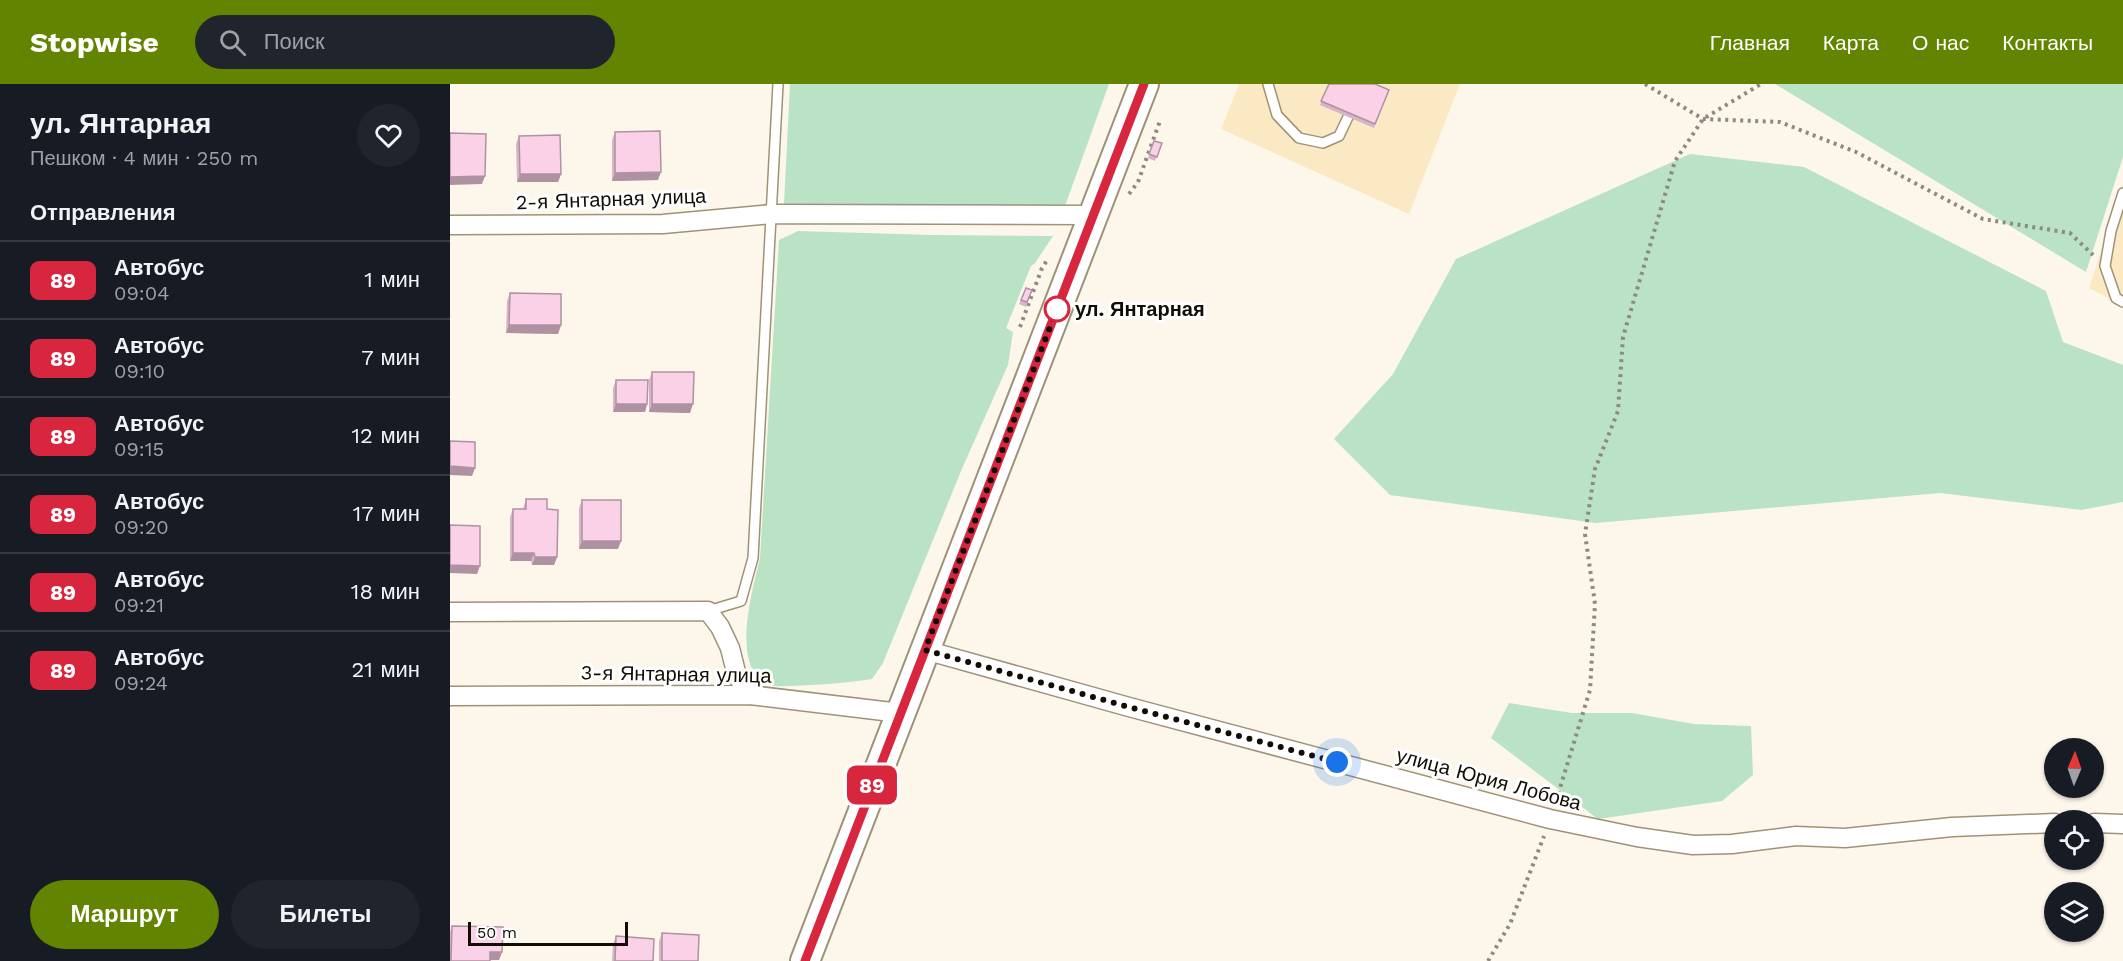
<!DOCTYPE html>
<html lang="ru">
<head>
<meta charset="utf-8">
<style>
  body { margin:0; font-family:"Work Sans",sans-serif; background:#20242c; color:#f1f3f6; height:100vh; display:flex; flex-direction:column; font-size:22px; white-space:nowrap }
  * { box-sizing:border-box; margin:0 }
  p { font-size:20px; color:#9ea1a6 }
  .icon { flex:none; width:33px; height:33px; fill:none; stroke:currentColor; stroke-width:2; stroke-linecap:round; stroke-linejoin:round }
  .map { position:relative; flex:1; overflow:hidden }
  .drawer { display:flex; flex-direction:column; background:#171b24; width:450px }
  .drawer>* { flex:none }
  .badge { padding:0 12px; border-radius:9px; font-size:21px; line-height:39px }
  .needle { width:39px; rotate:2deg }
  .fabs { position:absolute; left:1594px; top:654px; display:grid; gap:12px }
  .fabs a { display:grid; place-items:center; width:60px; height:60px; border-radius:50%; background:#171b24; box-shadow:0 2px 4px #0004; font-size:30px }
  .scale { position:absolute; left:18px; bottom:15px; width:160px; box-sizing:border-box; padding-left:6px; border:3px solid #120d04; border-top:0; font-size:16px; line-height:21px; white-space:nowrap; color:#120d04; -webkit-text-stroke:4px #fff; paint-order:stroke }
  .you { position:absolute; width:30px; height:30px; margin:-15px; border:4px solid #fff; border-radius:50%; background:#1a73e8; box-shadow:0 0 0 9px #1a73e833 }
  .map>.badge { position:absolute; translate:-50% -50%; box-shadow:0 0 0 3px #fff }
  h2 { padding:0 30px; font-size:22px; line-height:54px }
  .round { display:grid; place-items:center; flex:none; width:63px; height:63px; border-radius:32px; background:#20242c }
  .head { display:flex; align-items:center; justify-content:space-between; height:102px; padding:0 30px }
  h1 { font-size:28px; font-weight:700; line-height:45px }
  .cta { display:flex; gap:12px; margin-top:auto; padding:12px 30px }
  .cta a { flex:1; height:69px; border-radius:36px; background:#638400; color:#fff; font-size:24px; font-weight:700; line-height:69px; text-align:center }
  .cta a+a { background:#20242c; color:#f1f3f6 }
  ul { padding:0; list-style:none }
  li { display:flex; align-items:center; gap:18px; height:78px; padding:0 30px; border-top:2px solid #363941 }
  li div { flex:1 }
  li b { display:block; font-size:22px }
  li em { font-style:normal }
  li .badge { min-width:66px; font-weight:700; text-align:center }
  header { display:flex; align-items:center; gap:36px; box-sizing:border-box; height:84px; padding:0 30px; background:#638400; color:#fff }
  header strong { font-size:28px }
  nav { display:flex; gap:33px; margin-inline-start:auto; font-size:21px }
  .search { width:420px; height:54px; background:#20242c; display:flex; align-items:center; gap:15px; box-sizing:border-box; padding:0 21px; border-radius:33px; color:#9ea1a6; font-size:22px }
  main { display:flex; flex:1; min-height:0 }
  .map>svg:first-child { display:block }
</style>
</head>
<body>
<header>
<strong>Stopwise</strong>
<div class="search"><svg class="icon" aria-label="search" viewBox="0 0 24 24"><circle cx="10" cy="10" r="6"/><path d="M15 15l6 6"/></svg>Поиск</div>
<nav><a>Главная</a><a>Карта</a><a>О нас</a><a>Контакты</a></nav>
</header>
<main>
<section class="drawer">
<div class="head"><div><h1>ул. Янтарная</h1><p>Пешком · 4 мин · 250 m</p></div><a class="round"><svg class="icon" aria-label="heart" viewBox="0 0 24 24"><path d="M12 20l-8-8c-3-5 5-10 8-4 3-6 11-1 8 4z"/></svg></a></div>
<h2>Отправления</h2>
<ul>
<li><span class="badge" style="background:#d7263d;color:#fff">89</span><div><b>Автобус</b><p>09:04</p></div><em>1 мин</em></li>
<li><span class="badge" style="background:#d7263d;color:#fff">89</span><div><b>Автобус</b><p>09:10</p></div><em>7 мин</em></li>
<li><span class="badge" style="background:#d7263d;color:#fff">89</span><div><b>Автобус</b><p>09:15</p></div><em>12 мин</em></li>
<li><span class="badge" style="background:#d7263d;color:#fff">89</span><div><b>Автобус</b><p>09:20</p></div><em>17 мин</em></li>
<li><span class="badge" style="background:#d7263d;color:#fff">89</span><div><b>Автобус</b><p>09:21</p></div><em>18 мин</em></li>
<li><span class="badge" style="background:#d7263d;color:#fff">89</span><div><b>Автобус</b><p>09:24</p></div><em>21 мин</em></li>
</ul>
<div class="cta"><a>Маршрут</a><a>Билеты</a></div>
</section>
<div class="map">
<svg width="1673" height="877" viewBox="0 0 1673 877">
  <rect width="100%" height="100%" fill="#fdf7eb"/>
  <!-- built -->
  <g fill="#fbe9c4">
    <path d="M 789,0 L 1010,0 L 959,130 L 771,45 Z"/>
    <path d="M 1673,100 L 1673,222 L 1639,204 Z"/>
  </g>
  <!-- green -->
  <g fill="#bae2c4">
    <path d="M 340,0 L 659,0 L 615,122 L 334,120 Z"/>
    <path d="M 1325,0 L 1673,0 L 1673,73 L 1636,188 Z"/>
    <path d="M 1240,70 L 1354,83 L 1596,207 L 1613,258 L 1673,281 L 1673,418 L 1631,426 L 1490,409 L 1146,439 L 940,411 L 884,355 L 943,290 L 1006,175 Z"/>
    <path d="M 348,147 L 482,151 L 603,152 L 585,179 L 581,182 L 556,244 L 563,248 L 558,281 L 511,387 L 433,579 L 422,595 C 394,599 368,601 339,602 C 334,602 326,603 321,601 C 278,588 303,505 310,474 L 329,156 Z"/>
    <path d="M 1059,619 L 1122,629 L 1182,629 L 1244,640 L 1301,642 L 1303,691 L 1272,717 L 1148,735 L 1041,654 Z"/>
  </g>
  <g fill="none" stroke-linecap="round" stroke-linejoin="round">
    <defs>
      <g id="lane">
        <path d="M 818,0 L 827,31 L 849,54 L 873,59 L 889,52 L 898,33"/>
        <path d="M 1673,109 L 1661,147 L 1655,182 L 1666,214 L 1673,218"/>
        <path d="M 258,527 L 291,517 L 303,474 L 328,0"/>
      </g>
      <g id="street">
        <path d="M 0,141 L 213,140 L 322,130 L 644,131"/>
        <path d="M 0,528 L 258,527 L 270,543 L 280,564 L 287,592 L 300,611"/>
        <path d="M 475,566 L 679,623 L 1100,735 L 1187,753 L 1243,761 L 1282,760 L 1346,752 L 1395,754 L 1502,743 L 1605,739"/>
        <path d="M 0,612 L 300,611 L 450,629"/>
        <path d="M 1644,739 L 1673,740"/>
      </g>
      <path id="primary" d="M 355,877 L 694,0"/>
    </defs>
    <!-- lane casing -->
    <use href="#lane" stroke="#9f9277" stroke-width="12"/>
    <!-- street casing -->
    <use href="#street" stroke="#9f9277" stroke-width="21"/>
    <!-- primary casing -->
    <use href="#primary" stroke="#9f9277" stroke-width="32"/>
    <!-- path -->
    <g stroke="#8f8a7f" stroke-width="4" stroke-dasharray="3 4.5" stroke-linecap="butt">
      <path d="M 1195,0 L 1253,35 L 1330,38 L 1406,68 L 1533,135 L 1620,149 L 1643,171"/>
      <path d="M 679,110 L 688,98 L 710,37"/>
      <path d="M 570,243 L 592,184 L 598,175"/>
      <path d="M 1106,717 L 1140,606 L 1145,520 L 1135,450 L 1145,385 L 1168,327 L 1173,253 L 1225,77 L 1253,35 L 1311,0"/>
      <path d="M 1038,877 L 1060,840 L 1094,752"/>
    </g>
    <!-- lane -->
    <use href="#lane" stroke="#fff" stroke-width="9"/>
    <!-- street -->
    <use href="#street" stroke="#fff" stroke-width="18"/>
    <!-- primary -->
    <use href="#primary" stroke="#fff" stroke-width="28"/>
  </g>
  <!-- wall -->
  <g fill="#d7b4c7">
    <path d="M 879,0 L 939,6 L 924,44 L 870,21 Z"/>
    <path d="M 165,48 L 208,96 L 162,97 L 162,56 Z"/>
    <path d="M 69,52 L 111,90 L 108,98 L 67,98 L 66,60 Z"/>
    <path d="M 704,57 L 712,59 L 705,77 L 698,74 Z"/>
    <path d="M 576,204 L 582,206 L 576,223 L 569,220 Z"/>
    <path d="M 60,209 L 111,241 L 108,250 L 56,249 L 57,217 Z"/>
    <path d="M 202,288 L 240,329 L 199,328 L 199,296 Z"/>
    <path d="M 166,296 L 197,320 L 195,328 L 163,328 L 163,304 Z"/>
    <path d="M 76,415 L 97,425 L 107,473 L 104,481 L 82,481 L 81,477 L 60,477 L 60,433 L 63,425 L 73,425 Z"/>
    <path d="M 132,416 L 168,465 L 129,465 L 129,424 Z"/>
    <path d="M 2,842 L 52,868 L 49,876 L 0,877 L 0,848 Z"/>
    <path d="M 212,849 L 248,877 L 209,877 L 209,857 Z"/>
    <path d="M 166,852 L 203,877 L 162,877 L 163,860 Z"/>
  </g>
  <!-- shaded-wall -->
  <g fill="#af92a2">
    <path d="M 211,88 L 208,96 L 162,97 L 165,89 Z"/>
    <path d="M 70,90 L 111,90 L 108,98 L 67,98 Z"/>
    <path d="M 35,92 L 32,100 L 0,101 L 0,93 Z"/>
    <path d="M 59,241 L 111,241 L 108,250 L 56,249 Z"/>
    <path d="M 166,320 L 197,320 L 195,328 L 163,328 Z"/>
    <path d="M 202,320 L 243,320 L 240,329 L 199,328 Z"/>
    <path d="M 0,382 L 25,384 L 22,392 L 0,391 Z"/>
    <path d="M 132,457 L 171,457 L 168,465 L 129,465 Z"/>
    <path d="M 63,469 L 84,469 L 81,477 L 60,477 Z"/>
    <path d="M 85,473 L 107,473 L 104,481 L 82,481 Z"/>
    <path d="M 0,481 L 30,482 L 27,490 L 0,489 Z"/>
    <path d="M 40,868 L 52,868 L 49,876 L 37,876 Z"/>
  </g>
  <!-- building -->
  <g fill="#fad1e7" stroke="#af92a2" stroke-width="1.5">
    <path d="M 879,0 L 925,0 L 939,6 L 925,40 L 871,17 Z"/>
    <path d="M 210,47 L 211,88 L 165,89 L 165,48 Z"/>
    <path d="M 0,49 L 36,50 L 35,92 L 0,93 Z"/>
    <path d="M 110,51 L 111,90 L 70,90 L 69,52 Z"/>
    <path d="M 704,57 L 712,59 L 707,73 L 699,70 Z"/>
    <path d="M 576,204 L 582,206 L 577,218 L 571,216 Z"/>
    <path d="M 60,209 L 111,210 L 111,241 L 59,241 Z"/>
    <path d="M 202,288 L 244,288 L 243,320 L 202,320 Z"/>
    <path d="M 166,296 L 198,296 L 197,320 L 166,320 Z"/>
    <path d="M 0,357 L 25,358 L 25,384 L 0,382 Z"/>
    <path d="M 76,415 L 97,415 L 97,425 L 108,426 L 107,473 L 85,473 L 84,469 L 63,469 L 63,425 L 76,425 Z"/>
    <rect x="132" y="416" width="39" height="41"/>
    <path d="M 0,441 L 30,442 L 30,482 L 0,481 Z"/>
    <path d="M 2,842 L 53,843 L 52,868 L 40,868 L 40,877 L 1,877 Z"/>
    <path d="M 212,849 L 249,851 L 248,877 L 212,877 Z"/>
    <path d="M 166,852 L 204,855 L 203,877 L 165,877 Z"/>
  </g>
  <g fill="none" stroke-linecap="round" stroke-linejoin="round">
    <defs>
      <path id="line" d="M 355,877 L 694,0"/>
    </defs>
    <!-- line casing -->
    <use href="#line" stroke="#fff" stroke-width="14"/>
    <!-- line -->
    <use href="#line" stroke="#d7263d" stroke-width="9"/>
    <!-- walk -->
    <path stroke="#120d04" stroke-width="6" stroke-dasharray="0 10.8" d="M 607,225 L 475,566 L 679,623 L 887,678"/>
  </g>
  <!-- markers -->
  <circle fill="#fff" stroke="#d7263d" stroke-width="3" cx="607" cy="225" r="12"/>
  <g text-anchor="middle" stroke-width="6" stroke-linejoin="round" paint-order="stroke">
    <!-- street labels -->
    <g font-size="20" fill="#120d04" stroke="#fff">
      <text transform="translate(161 115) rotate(-2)" y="7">2-я Янтарная улица</text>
      <text transform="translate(226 590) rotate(1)" y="7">3-я Янтарная улица</text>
      <text transform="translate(1039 695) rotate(15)" y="7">улица Юрия Лобова</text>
    </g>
    <!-- stop labels -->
    <g font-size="20" font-weight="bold" fill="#120d04" stroke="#fff" text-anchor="start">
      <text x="625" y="232">ул. Янтарная</text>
    </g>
  </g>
</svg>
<div class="fabs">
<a><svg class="needle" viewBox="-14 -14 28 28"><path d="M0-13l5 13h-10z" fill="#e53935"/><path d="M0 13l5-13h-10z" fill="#9ea1a6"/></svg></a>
<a><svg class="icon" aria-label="locate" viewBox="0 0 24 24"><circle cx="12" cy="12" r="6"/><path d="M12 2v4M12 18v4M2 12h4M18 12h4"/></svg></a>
<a><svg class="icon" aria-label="layers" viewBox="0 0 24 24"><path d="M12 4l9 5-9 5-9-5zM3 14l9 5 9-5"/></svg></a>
</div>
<div class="scale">50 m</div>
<div class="you" style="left:887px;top:678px"></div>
<b class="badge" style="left:422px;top:701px;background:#d7263d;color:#fff">89</b>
</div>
</main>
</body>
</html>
